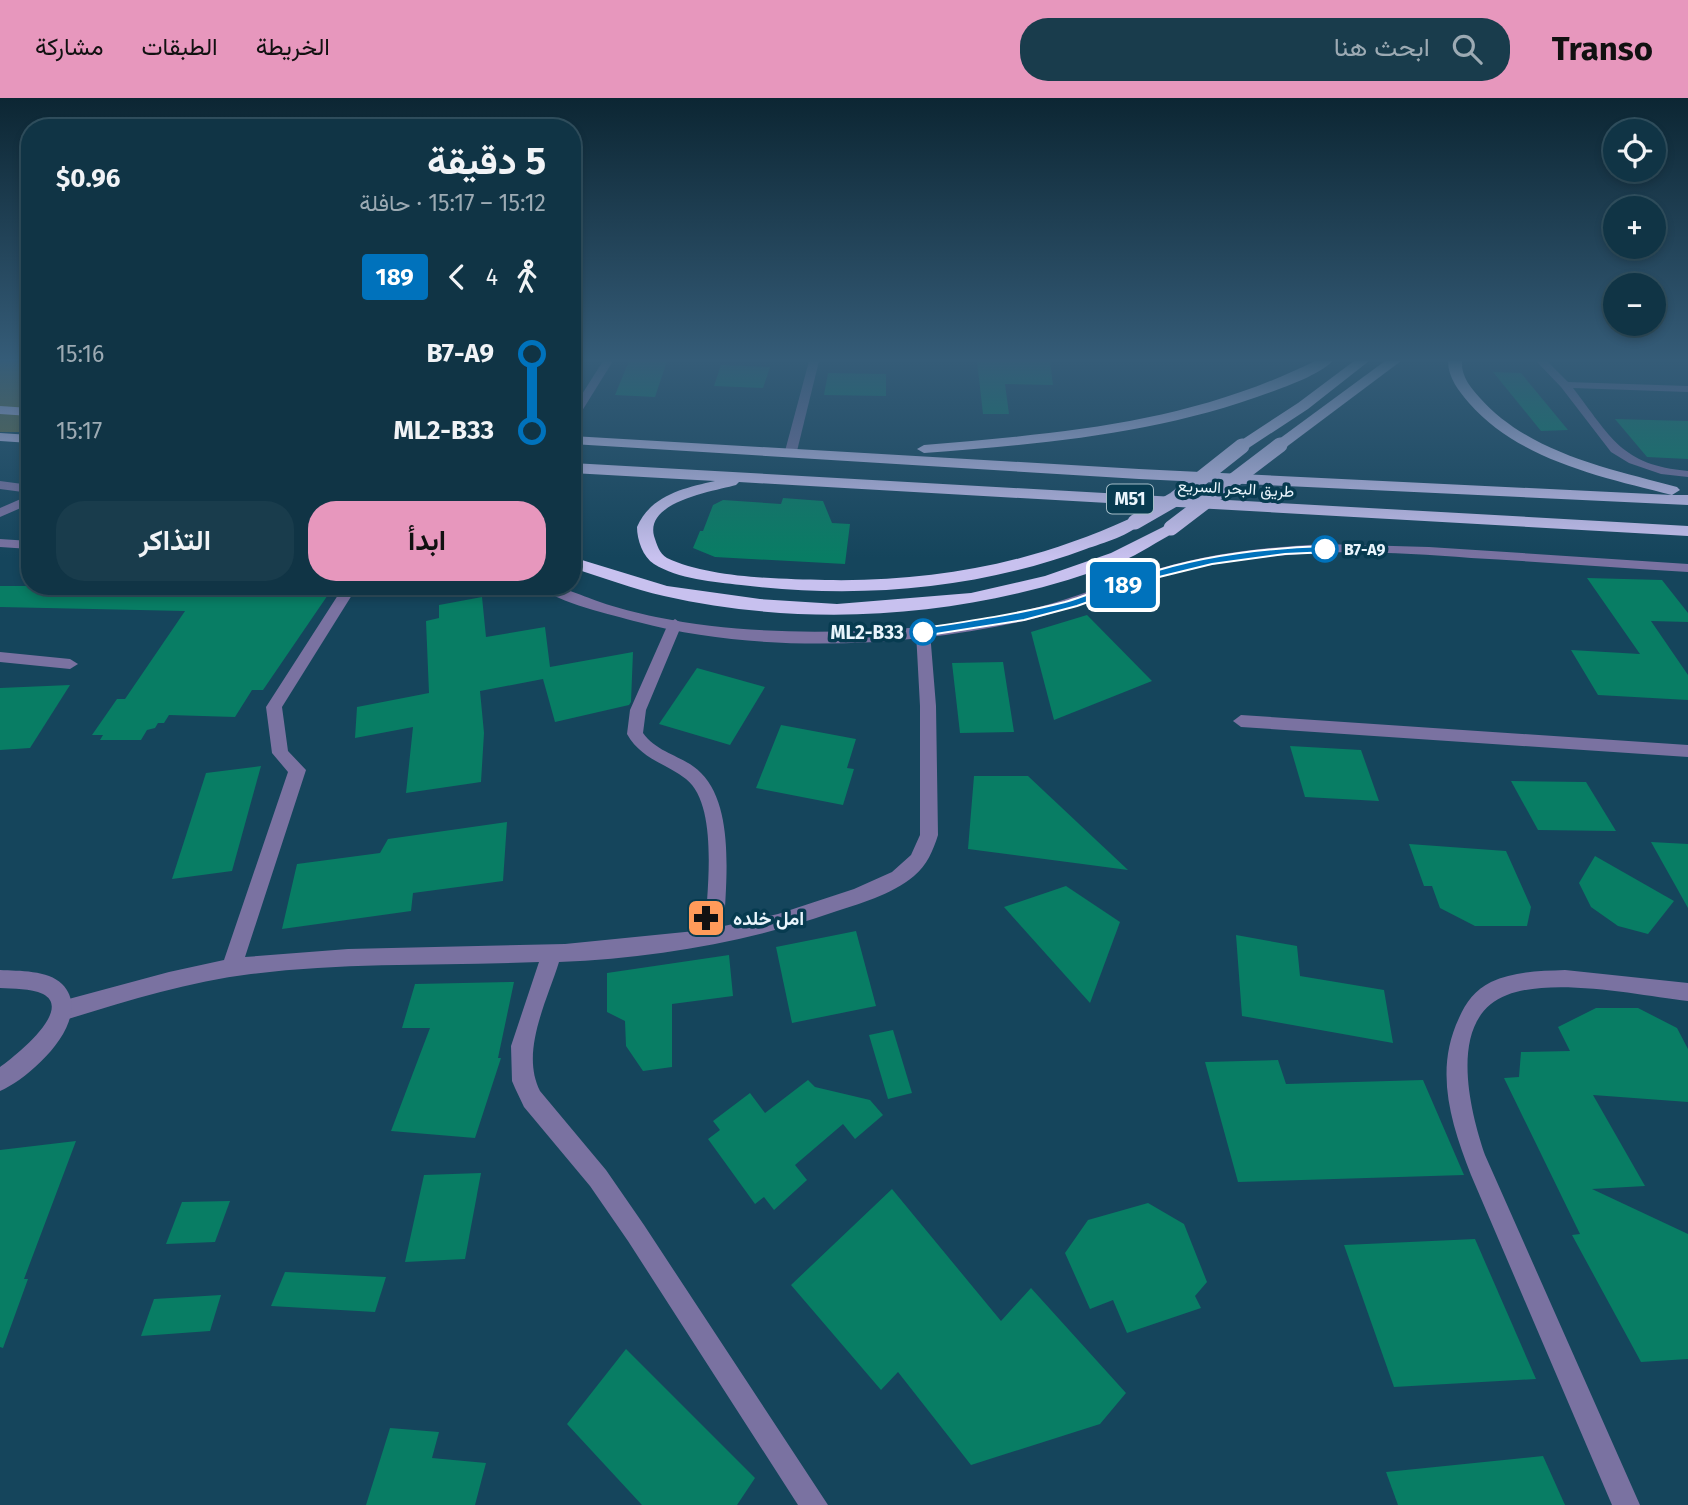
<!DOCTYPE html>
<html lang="ar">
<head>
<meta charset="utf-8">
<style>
  body { margin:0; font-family:"Fira Sans",Vazirmatn,sans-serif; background:#193c4c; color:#f1f3f6; direction:rtl; height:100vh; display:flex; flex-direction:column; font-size:26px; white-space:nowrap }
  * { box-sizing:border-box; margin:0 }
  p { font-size:23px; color:#9caab3 }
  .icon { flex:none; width:38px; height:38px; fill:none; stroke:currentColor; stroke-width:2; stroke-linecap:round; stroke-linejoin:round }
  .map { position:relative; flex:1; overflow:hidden; direction:ltr }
  .side { position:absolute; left:21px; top:21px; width:560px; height:476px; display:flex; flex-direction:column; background:#103445; border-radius:28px; box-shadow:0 4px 10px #0003,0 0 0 2px #304f5e; direction:rtl }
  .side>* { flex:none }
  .badge { padding:0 14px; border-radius:5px; font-size:24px; line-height:46px }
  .buttons { position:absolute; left:1603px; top:21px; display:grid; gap:14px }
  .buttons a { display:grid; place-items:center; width:63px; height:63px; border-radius:50%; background:#103445; box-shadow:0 4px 10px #0003,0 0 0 2px #304f5e; font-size:35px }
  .map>.badge { position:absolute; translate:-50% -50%; box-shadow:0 0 0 4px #fff }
  .legs { display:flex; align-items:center; gap:10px; height:77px; padding:0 35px; font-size:23px }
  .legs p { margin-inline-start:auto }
  .head { display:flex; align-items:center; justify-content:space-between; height:119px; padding:0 35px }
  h1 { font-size:38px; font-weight:700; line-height:52px }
  .action { display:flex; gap:14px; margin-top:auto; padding:14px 35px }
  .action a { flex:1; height:80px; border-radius:28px; background:#e797bd; color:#111; font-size:28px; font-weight:700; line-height:80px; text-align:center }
  .action a+a { background:#193c4c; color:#f1f3f6 }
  ul { padding:0 35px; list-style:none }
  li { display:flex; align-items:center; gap:24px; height:77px; font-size:26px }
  li i { display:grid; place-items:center; width:10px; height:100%; margin:0 9px; background:currentColor }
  li i::after { content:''; width:18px; height:18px; margin:-9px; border:5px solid; border-radius:50%; background:#103445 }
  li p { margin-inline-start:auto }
  li:first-child i { background:linear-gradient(#0000 50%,currentColor 0) }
  li:last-child i { background:linear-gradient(currentColor 50%,#0000 0) }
  header { display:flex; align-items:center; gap:42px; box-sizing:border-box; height:98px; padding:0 35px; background:#e797bd; color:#111 }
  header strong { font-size:33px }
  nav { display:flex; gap:38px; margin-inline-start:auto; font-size:24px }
  .search { width:490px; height:63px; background:#193c4c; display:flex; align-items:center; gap:18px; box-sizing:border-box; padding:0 24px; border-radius:28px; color:#9caab3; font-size:26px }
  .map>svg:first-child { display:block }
</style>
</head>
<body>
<header>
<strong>Transo</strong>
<div class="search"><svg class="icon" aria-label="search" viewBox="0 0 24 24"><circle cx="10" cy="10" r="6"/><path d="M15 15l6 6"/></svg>ابحث هنا</div>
<nav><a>الخريطة</a><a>الطبقات</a><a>مشاركة</a></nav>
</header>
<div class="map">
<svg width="1688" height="1407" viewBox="0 0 1688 1407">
  <rect width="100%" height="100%" fill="#15455c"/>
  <!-- green -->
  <rect fill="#686b3c" x="0" y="263" width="30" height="71"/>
  <!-- building -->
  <g fill="#087d64">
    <path d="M 629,263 L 667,263 L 655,299 L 615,297 Z"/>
    <path d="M 977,263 L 1050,263 L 1053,287 L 1005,286 L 1009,316 L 983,316 Z"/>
    <path d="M 721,267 L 770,269 L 763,290 L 714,288 Z"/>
    <path d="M 1493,274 L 1521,275 L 1568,332 L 1541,333 Z"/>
    <path d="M 828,275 L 886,276 L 886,298 L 824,297 Z"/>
    <path d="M 1615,321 L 1688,323 L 1688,361 L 1647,359 Z"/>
    <path d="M 783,400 L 823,403 L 832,425 L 850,426 L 845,466 L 715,459 L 693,450 L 700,433 L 703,433 L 713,407 L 723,402 L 781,406 Z"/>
    <path d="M 1587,480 L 1662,482 L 1688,515 L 1688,524 L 1651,523 L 1688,577 L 1688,602 L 1598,597 L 1571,552 L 1640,556 Z"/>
    <path d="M 0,488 L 334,488 L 263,592 L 252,592 L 235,619 L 169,617 L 164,625 L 158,625 L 155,630 L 147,632 L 141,642 L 100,642 L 103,637 L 92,637 L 117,601 L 125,601 L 185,513 L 0,509 Z"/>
    <path d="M 482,499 L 486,539 L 545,529 L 550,569 L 633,554 L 631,604 L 629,607 L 555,624 L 543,581 L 480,593 L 484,635 L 481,684 L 406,695 L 413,629 L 355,640 L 357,609 L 429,595 L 426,523 L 439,520 L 439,507 Z"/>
    <path d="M 1087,517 L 1152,583 L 1054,622 L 1031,534 Z"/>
    <path d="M 1003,564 L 1014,634 L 960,635 L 952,565 Z"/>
    <path d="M 697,570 L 765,589 L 730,647 L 659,626 Z"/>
    <path d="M 70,587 L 30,650 L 0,652 L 0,590 Z"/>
    <path d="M 781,627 L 856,641 L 847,670 L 854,671 L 843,707 L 756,690 Z"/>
    <path d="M 1290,648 L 1361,652 L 1379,703 L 1305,699 Z"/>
    <path d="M 261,668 L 232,773 L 172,781 L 206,675 Z"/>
    <path d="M 974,678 L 1028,678 L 1128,772 L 968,751 Z"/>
    <path d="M 1511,683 L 1586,684 L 1616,733 L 1538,732 Z"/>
    <path d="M 507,724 L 503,783 L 413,795 L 411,813 L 282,831 L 297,766 L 380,755 L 388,741 Z"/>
    <path d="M 1651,744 L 1688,746 L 1688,810 Z"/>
    <path d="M 1409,746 L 1506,753 L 1531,809 L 1527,828 L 1475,828 L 1440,810 L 1432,788 L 1424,788 Z"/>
    <path d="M 1595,758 L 1674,803 L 1648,836 L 1618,828 L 1591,809 L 1579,785 Z"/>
    <path d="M 1066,788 L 1120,824 L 1090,905 L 1004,809 Z"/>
    <path d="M 856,833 L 876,908 L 792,925 L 776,849 Z"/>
    <path d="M 1236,837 L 1297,848 L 1300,878 L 1384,892 L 1393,945 L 1242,918 Z"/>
    <path d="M 729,857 L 733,898 L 672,906 L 672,969 L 643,973 L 626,948 L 625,923 L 607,914 L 607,875 Z"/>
    <path d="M 514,884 L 498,960 L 501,960 L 475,1040 L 391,1033 L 430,930 L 402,930 L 415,886 Z"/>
    <path d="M 1596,910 L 1638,910 L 1677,930 L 1688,951 L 1688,1004 L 1593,997 L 1645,1088 L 1592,1091 L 1688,1136 L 1688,1261 L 1641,1264 L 1572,1137 L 1580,1136 L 1504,980 L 1519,979 L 1521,954 L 1570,953 L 1558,929 Z"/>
    <path d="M 893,932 L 912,995 L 888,1001 L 869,937 Z"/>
    <path d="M 1278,962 L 1286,986 L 1423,982 L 1464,1077 L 1238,1084 L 1205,964 Z"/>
    <path d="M 808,982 L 815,989 L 870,1002 L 883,1017 L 855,1041 L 843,1026 L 795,1067 L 807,1082 L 774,1112 L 764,1099 L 755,1106 L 708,1041 L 720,1032 L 713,1023 L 750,995 L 765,1015 Z"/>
    <path d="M 76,1043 L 24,1181 L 28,1181 L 3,1250 L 0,1249 L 0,1052 Z"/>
    <path d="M 481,1075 L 465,1161 L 405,1164 L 424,1077 Z"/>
    <path d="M 892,1091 L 1001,1223 L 1031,1190 L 1126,1295 L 1100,1326 L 971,1367 L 898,1274 L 881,1292 L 791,1187 Z"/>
    <path d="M 230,1103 L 215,1144 L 166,1146 L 182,1104 Z"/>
    <path d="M 1148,1105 L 1184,1126 L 1207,1184 L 1195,1198 L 1201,1210 L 1127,1235 L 1113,1202 L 1090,1211 L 1065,1155 L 1088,1122 Z"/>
    <path d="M 1475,1141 L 1536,1281 L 1394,1289 L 1344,1147 Z"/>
    <path d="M 285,1174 L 386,1179 L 375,1214 L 271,1208 Z"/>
    <path d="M 221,1197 L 210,1233 L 141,1238 L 154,1201 Z"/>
    <path d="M 626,1251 L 755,1380 L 737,1407 L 642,1407 L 567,1326 Z"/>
    <path d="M 390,1330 L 439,1334 L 432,1360 L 486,1365 L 475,1407 L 366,1407 Z"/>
    <path d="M 1543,1358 L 1565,1407 L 1398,1407 L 1386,1374 Z"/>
  </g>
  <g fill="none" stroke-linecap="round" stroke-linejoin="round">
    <!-- service -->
    <g fill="#7a72a1" fill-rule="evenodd">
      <path d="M 603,263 L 613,263 L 577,321 L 572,324 L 572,312 Z"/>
      <path d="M 809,263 L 819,263 L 797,353 L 791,356 L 785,353 Z"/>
      <path d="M 1536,263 L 1547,263 L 1568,284 L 1688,288 L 1688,294 L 1573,290 C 1611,339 1621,367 1688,373 L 1688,379 L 1661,376 L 1629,365 L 1611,354 L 1561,289 Z"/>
    </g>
    <!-- minor -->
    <g fill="#7a72a1" fill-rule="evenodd">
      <path d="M 0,441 L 30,443 L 30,451 L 0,449 Z"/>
      <path d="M 345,492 L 352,497 L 282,609 L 288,653 L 306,672 L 245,859 L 348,851 L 565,846 L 705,832 C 707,794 719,707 686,681 C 665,665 641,661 627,636 L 630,612 L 668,526 L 675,521 L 682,526 L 646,612 L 643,635 C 658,656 685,658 701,675 C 735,709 726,784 724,828 L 778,816 L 854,791 L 892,774 L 911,757 L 920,737 L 920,608 L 916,534 L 923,529 L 930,534 L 936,608 L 938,737 C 933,753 927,767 914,778 C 891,797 859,806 831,815 C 743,845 653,860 559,864 C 547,903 520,954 540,993 L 606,1072 L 644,1127 L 828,1407 L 798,1407 L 628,1143 L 590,1088 L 524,1009 L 515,990 L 512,983 L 511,948 L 539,864 C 443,868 346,864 251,876 C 188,884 126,903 65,922 L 58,919 L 55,912 L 58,905 L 65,902 L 169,874 L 224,862 L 288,674 L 272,655 L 266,609 L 340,494 Z"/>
      <path d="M 0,554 L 70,561 L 78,566 L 70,571 L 0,564 Z"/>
      <path d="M 1241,617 L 1688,647 L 1688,659 L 1241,629 L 1233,623 Z"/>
      <path d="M 1565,872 L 1688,885 L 1688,903 C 1638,897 1553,879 1507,897 C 1446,920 1470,1013 1485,1057 L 1640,1407 L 1612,1407 L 1471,1077 C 1451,1025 1434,973 1459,920 C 1466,904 1475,892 1491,884 C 1514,873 1540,873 1565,872 Z"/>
    </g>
    <!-- tertiary -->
    <g fill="#7a72a1" fill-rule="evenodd">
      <path d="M 0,383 L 30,387 L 30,395 L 0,391 Z"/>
      <path d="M 30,397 L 30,406 L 0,419 L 0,410 Z"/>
      <path d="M 1323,446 L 1429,449 L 1688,466 L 1688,474 C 1616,470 1543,464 1471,460 C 1415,456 1357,452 1301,456 C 1257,459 1211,465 1168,477 C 1121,491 1076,510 1028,522 C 906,550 759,556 638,524 C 613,517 557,505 539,488 C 564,488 577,496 600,504 C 617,510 637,515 656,519 C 739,536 825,536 909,530 C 956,527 1005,519 1050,506 C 1087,495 1123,480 1161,470 C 1213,455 1268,449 1323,446 Z"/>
      <path d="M 0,872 C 19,873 48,872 62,886 C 96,920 31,980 0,993 L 0,969 C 14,959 74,912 43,896 C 30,890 14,891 0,890 Z"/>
    </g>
    <!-- motorway -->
    <g fill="#c8c1ef" fill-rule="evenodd">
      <path d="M 1315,263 L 1333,263 C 1318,277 1290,287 1271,294 C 1159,336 1042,346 924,355 L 917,351 L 924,347 C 1063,335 1188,326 1315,263 Z"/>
      <path d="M 1354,263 L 1369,263 L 1308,311 L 1247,351 L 1237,351 L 1235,348 L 1237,345 L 1298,305 Z"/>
      <path d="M 1385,263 L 1401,263 L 1285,350 L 1275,350 L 1273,347 L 1275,344 Z"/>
      <path d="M 1448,263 L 1462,263 C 1461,278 1470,289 1480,300 C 1529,355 1609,371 1677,389 L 1680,392 L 1672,397 L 1688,397 L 1688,407 L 1139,381 L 572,346 L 572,338 L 1139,371 L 1672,397 C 1601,379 1519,362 1469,305 C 1459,293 1448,280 1448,263 Z"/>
      <path d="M 0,308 L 30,310 L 30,318 L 0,316 Z"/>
      <path d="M 0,335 L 30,337 L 30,345 L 0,343 Z"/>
      <path d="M 572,365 L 1688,428 L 1688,438 L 739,384 L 736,387 C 715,393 645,403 654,438 C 657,447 659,455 667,460 C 709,480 779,481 825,482 C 934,484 1030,466 1129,421 L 1135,419 L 1143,424 C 1131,437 1103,445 1086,451 C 975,492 858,501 741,487 C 714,484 678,481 654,466 C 643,459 637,442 637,429 C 651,397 684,390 715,383 L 572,375 Z"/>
      <path d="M 1171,425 L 1179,430 L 1177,433 C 1158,443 1140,456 1120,464 C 976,519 815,532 664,498 C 633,491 602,479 572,470 L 572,459 L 667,488 L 760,501 L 837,506 L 971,495 L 1045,478 L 1111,455 Z"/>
    </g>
    <!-- motorway-bridge -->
    <g stroke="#c8c1ef" stroke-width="15">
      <path d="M 1135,424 L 1175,401 L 1242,348"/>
      <path d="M 1171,430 L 1280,347"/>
    </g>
  </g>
  <!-- sky -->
  <linearGradient id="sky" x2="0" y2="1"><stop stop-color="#0c2633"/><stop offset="0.57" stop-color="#355c78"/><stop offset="1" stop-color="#355c78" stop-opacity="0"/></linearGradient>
  <rect width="1688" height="460" fill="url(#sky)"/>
  <!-- line-1 -->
  <path fill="#0072bc" stroke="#fff" stroke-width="2" d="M 1325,448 L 1330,451 L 1329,454 L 1285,456 L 1212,466 L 1155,480 L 1077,508 L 1024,522 L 923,538 L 917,534 L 923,530 C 971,523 1018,516 1065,504 C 1092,496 1119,484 1146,476 C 1203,457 1265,450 1325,448 Z"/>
  <!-- icons -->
  <defs>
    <symbol id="pharmacy-square" viewBox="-11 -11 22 22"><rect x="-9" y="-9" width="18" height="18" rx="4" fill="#ff9b5a" stroke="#073b50"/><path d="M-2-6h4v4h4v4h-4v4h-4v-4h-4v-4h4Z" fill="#111"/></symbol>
  </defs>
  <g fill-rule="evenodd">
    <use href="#pharmacy-square" x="684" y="798" width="44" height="44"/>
  </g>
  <!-- markers -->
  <g fill="#fff" stroke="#0072bc" stroke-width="3.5">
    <circle cx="1325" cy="451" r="12"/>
    <circle cx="923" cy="534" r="12"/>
  </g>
  <g text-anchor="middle" stroke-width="7" stroke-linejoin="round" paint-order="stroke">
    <!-- far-street labels -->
    <g font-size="16" fill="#e9f5fc" stroke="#073b50">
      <text transform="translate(1236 390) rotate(3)" y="6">طريق البحر السريع</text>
    </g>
    <!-- far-stop labels -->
    <g font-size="16" font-weight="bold" fill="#e9f5fc" stroke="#073b50" text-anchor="start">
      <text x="1344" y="457">B7-A9</text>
    </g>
    <!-- shield labels -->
    <rect fill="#073b50" stroke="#a5bdc8" stroke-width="2" x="1107" y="386.5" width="46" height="29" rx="5"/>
    <g font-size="18" font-weight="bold" fill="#e9f5fc">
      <text x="1130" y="407">M51</text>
    </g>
    <!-- stop labels -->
    <g font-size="19" font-weight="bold" fill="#e9f5fc" stroke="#073b50" text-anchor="end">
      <text x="904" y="541">ML2-B33</text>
    </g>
    <!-- poi labels -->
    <g font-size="19" font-weight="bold" fill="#e9f5fc" stroke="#073b50" text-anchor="start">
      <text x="733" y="827">امل خلده</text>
    </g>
  </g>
</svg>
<div class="buttons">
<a><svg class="icon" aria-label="locate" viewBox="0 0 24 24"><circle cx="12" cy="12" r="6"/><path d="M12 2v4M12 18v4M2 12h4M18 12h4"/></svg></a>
<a>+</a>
<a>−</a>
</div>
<b class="badge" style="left:1123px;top:487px;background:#0072bc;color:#fff">189</b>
<section class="side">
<div class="head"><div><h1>5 دقيقة</h1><p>15:12 – 15:17 · حافلة</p></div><b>$0.96</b></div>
<div class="legs"><svg class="icon" aria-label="walk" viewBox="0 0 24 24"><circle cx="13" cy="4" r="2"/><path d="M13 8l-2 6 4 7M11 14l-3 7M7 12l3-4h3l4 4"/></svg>4<svg class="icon" aria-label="back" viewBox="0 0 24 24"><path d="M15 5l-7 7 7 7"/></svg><b class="badge" style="background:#0072bc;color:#fff">189</b></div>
<ul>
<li><i style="color:#0072bc"></i><b>B7-A9</b><p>15:16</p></li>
<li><i style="color:#0072bc"></i><b>ML2-B33</b><p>15:17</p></li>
</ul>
<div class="action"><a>ابدأ</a><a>التذاكر</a></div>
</section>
</div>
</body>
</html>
